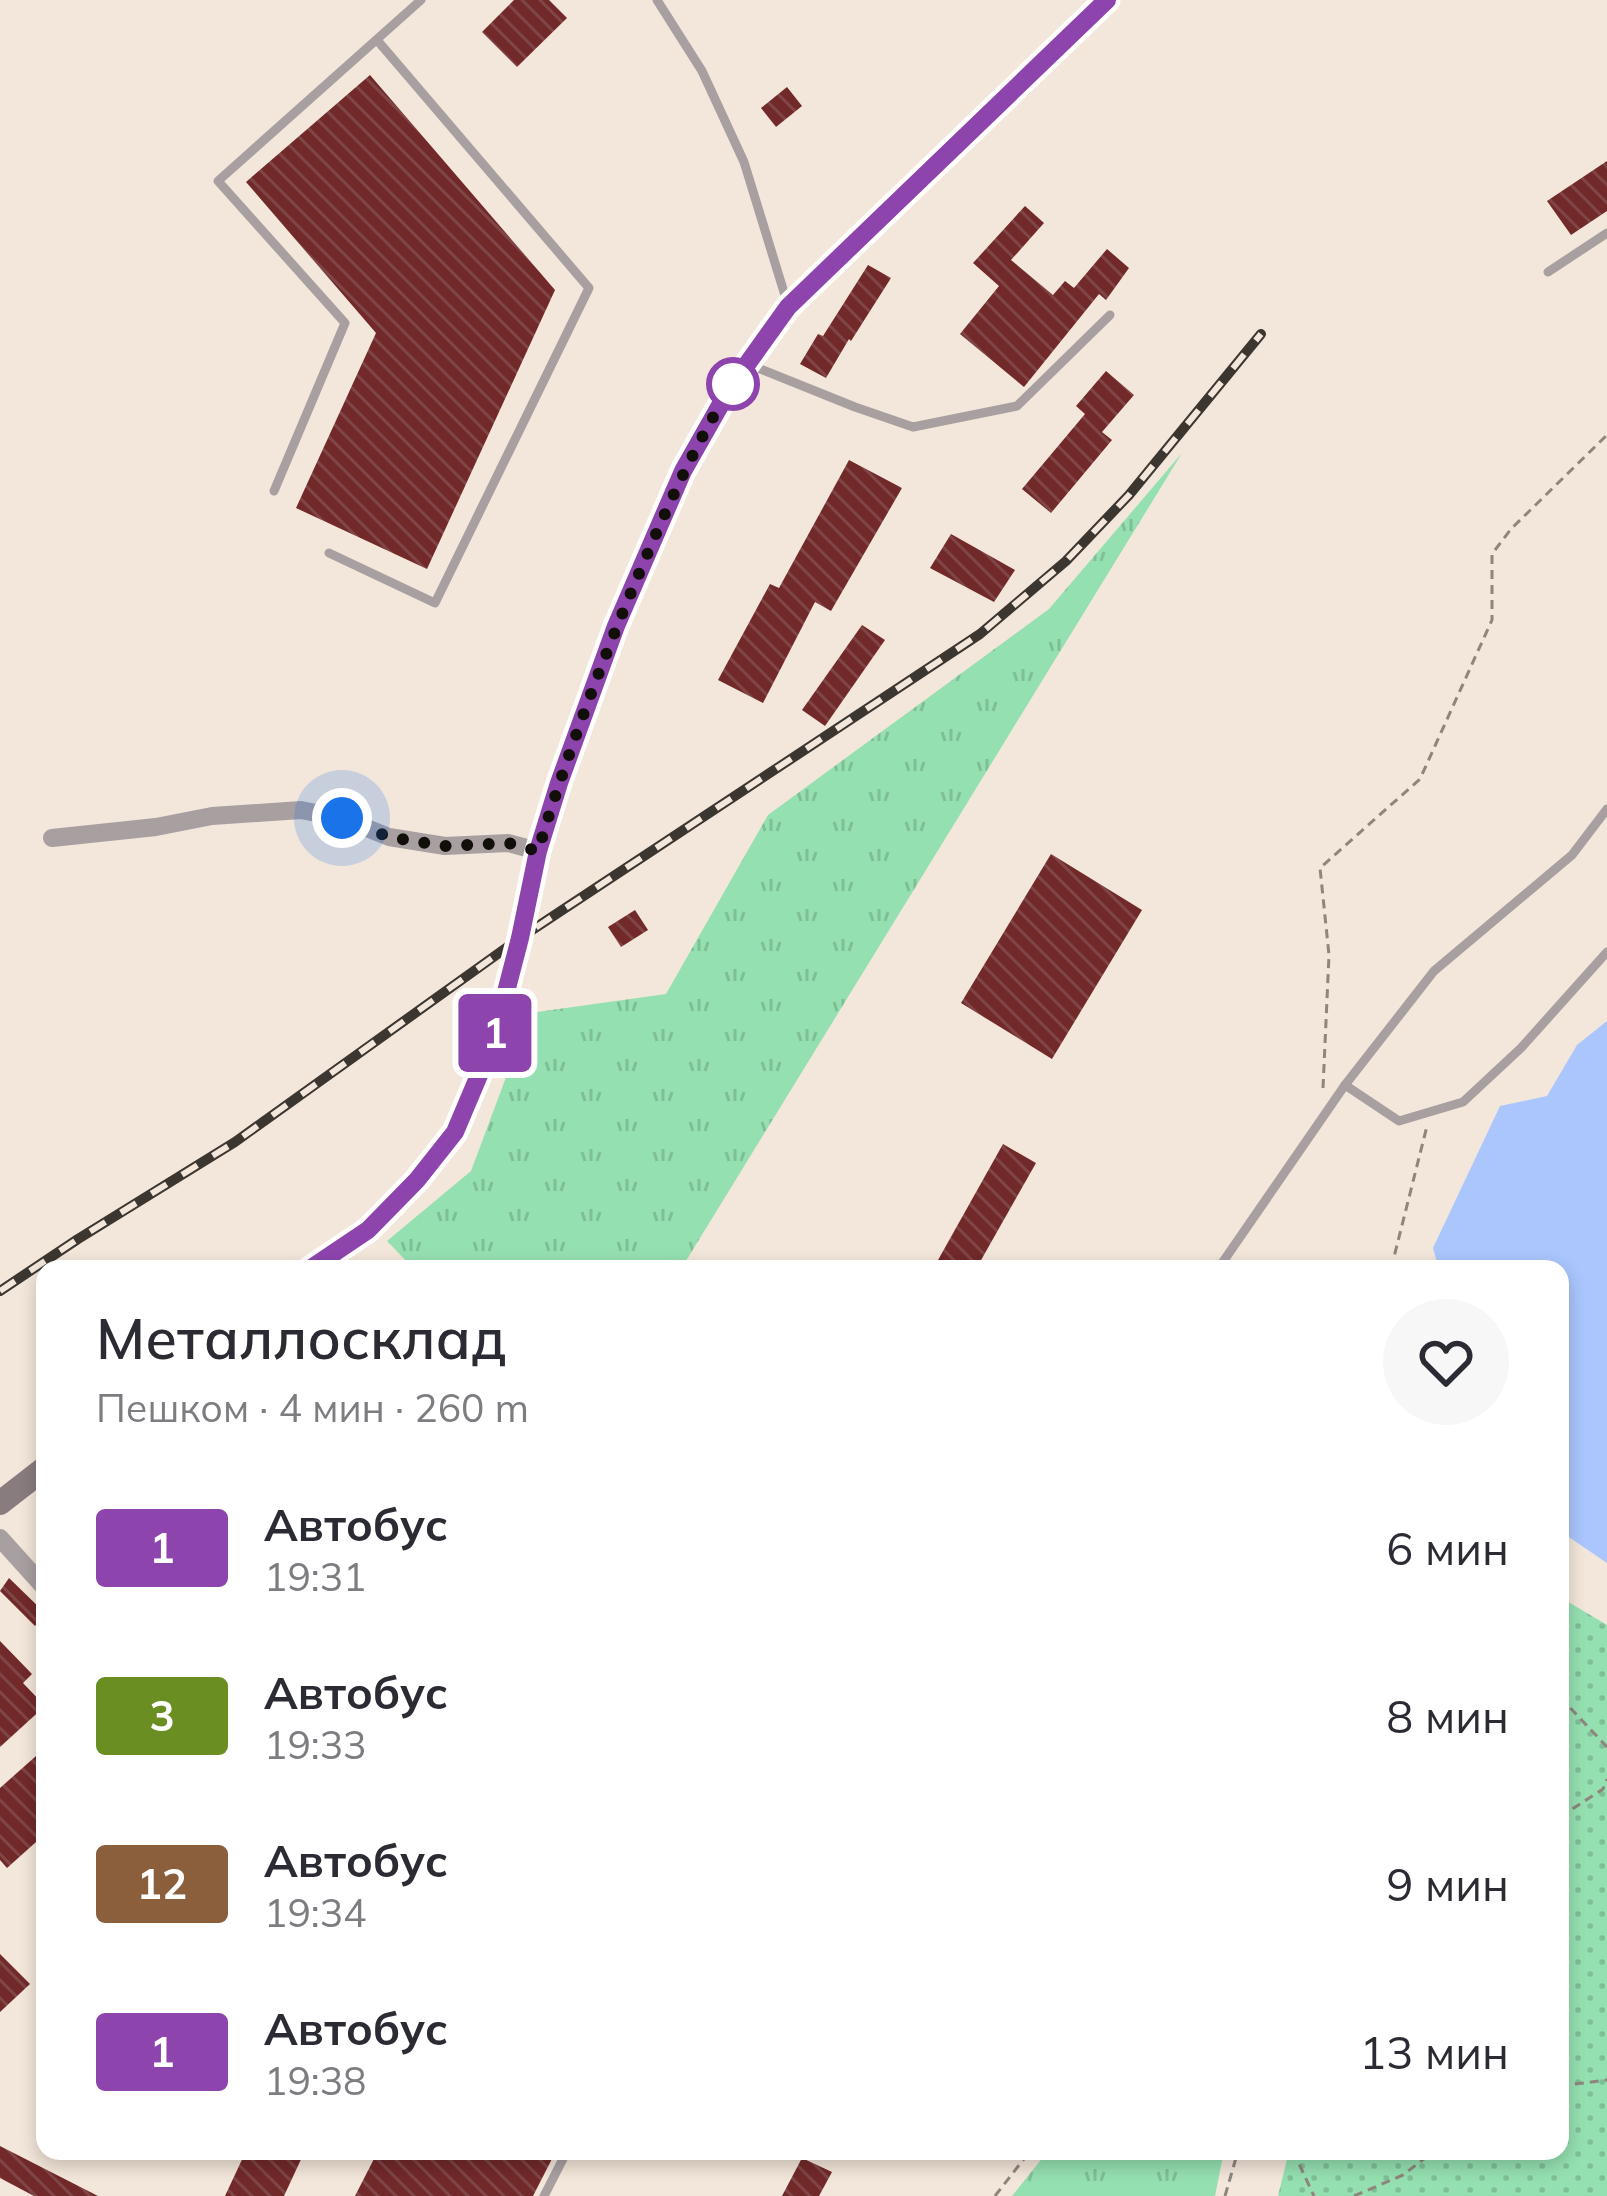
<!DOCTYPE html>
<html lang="ru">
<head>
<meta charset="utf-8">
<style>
  body { margin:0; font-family:Mulish,sans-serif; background:#f7f7f7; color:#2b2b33; height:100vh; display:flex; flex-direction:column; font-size:45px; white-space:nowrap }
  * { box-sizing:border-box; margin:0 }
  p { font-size:39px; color:#7c7c81 }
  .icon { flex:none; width:66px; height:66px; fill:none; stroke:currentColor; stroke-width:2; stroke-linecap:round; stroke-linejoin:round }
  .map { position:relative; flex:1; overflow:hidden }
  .drawer { position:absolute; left:36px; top:1260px; width:1533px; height:900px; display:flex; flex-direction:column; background:#fff; border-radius:24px; box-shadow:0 6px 18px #0003 }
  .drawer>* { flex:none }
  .badge { padding:0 24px; border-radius:9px; font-size:42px; line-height:78px }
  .you { position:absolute; width:60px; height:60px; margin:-30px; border:9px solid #fff; border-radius:50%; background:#1a73e8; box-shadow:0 0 0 18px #1a73e833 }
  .map>.badge { position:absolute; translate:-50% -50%; box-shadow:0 0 0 6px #fff }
  .round { display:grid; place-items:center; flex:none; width:126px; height:126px; border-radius:63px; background:#f7f7f7 }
  .headline { display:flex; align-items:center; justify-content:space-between; height:204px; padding:0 60px }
  h1 { font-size:57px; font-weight:600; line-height:90px }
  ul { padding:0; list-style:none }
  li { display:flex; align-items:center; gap:36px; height:168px; padding:0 60px }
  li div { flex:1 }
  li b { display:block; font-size:45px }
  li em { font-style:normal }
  li .badge { min-width:132px; font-weight:700; text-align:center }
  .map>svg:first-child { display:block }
</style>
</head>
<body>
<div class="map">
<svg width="1607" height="2196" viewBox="0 0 1607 2196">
  <defs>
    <pattern id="grass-dots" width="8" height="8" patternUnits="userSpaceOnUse" patternTransform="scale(3)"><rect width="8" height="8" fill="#95e0b1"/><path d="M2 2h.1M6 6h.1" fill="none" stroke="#7fbf97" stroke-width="1.8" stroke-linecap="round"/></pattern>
    <pattern id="park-tufts" width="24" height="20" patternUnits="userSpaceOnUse" patternTransform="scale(3)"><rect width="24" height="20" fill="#95e0b1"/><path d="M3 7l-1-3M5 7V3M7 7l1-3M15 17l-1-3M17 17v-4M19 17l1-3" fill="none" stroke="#7fbf97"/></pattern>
    <pattern id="building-back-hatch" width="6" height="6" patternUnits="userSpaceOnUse" patternTransform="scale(3)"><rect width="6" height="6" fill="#72292a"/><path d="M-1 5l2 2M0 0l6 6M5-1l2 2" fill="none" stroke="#804546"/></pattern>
  </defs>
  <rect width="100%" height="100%" fill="#f3e6da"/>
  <!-- grass -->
  <path fill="url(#grass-dots)" d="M 1560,1597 L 1607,1625 L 1607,2196 L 1278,2196 L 1289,2151 L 1560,2151 Z"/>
  <!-- park -->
  <g fill="url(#park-tufts)">
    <path d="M 1182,453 L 681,1269 L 414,1269 L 387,1241 L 471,1171 L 530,1013 L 666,994 L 768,815 L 1049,609 Z"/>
    <path d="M 1048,2151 L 1224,2151 L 1215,2196 L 1012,2196 Z"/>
  </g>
  <!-- water -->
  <path fill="#aac6fd" d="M 1607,1021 L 1607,1563 L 1560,1531 L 1560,1269 L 1439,1269 L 1433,1248 L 1500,1106 L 1547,1096 L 1577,1045 Z"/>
  <!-- building -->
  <g fill="url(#building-back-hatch)">
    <path d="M 514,0 L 549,0 L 567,18 L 517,67 L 482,32 Z"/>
    <path d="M 370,75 L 555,290 L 427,569 L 296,508 L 376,333 L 246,182 Z"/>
    <path d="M 787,87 L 802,106 L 776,127 L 761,108 Z"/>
    <path d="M 1607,161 L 1607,211 L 1571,235 L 1547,201 Z"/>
    <path d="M 1025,206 L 1044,223 L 1011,260 L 1053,295 L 1065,281 L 1074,288 L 1107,249 L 1129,268 L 1106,300 L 1099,294 L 1024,387 L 960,334 L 999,286 L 973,263 Z"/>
    <path d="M 868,265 L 891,278 L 851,341 L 849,339 L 826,378 L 800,364 L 818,334 L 823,336 Z"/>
    <path d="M 1106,371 L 1134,395 L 1102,432 L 1112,440 L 1051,513 L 1022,489 L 1085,414 L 1076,406 Z"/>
    <path d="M 849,460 L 902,488 L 831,611 L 815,602 L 763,703 L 718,680 L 770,584 L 779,588 Z"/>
    <path d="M 951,534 L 1015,570 L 994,602 L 930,568 Z"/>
    <path d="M 862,625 L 885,640 L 825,726 L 802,710 Z"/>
    <path d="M 1051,854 L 1142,910 L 1052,1059 L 961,1003 Z"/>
    <path d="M 635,910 L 648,930 L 621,947 L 608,927 Z"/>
    <path d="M 1003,1144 L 1036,1163 L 976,1269 L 933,1269 Z"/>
    <path d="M 9,1578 L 45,1613 L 35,1626 L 0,1591 Z"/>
    <path d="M 0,1641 L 32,1674 L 23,1683 L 45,1706 L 0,1747 Z"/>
    <path d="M 45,1748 L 45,1834 L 7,1868 L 0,1860 L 0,1788 Z"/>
    <path d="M 0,1954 L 30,1984 L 0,2012 Z"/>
    <path d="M 0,2146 L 98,2196 L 34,2196 L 0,2178 Z"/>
    <path d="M 246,2151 L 295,2151 L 303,2155 L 284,2196 L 225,2196 Z"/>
    <path d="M 378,2151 L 556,2151 L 533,2196 L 355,2196 Z"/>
    <path d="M 802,2158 L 832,2172 L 819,2196 L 782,2196 Z"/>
  </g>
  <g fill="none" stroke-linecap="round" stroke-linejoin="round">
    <!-- path -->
    <g stroke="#8e857d" stroke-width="3" stroke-dasharray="9 6" stroke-linecap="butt">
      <path d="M 1323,1088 L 1329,955 L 1320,868 L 1420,779 L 1492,620 L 1492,554 L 1511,529 L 1607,435"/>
      <path d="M 1391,1269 L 1427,1126"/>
      <path d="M 1560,1697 L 1607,1747"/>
      <path d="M 1560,1817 L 1603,1789 L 1607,1779"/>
      <path d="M 1560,2086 L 1607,2080"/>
      <path d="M 1293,2151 L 1314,2196"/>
      <path d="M 995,2196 L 1030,2151"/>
      <path d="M 1225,2196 L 1238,2151"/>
      <path d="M 1354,2196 L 1403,2175 L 1434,2151"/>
    </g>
    <!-- service -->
    <g stroke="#a89fa1" stroke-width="9">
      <path d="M 657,0 L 702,71 L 744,162 L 787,302"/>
      <path d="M 1548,272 L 1607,233"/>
      <path d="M 753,366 L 855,407 L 913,427 L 1017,406 L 1110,315"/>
      <path d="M 274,491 L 345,323 L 218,181 L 421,0"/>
      <path d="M 329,553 L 435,603 L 589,288 L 377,40"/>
      <path d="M 1345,1085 L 1399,1121 L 1463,1102 L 1521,1048 L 1607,952"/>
      <path d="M 1218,1269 L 1345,1085 L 1434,971 L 1572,855 L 1607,809"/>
      <path d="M 544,2196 L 567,2151"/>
    </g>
    <!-- minor -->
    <g stroke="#a89fa1" stroke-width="18">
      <path d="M 52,838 L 156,827 L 212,816 L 301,810 L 342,818 L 389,837 L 445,846 L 508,843 L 538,851"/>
      <path d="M 0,1538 L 45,1588"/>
    </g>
    <!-- secondary -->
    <g stroke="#887c7e" stroke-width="24">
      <path d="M 310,1269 L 368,1230 L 417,1180 L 455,1132 L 493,1042 L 523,925 L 538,851 L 559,783 L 616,626 L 684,471 L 730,388 L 788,307 L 1107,0"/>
      <path d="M 0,1503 L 45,1468"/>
    </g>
    <defs>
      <path id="rail" d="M 0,1291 L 78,1239 L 235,1142 L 520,938 L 980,634 L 1066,561 L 1129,495 L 1261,334"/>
    </defs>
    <!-- rail casing -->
    <use href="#rail" stroke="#3c3631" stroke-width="10"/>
    <!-- rail -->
    <use href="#rail" stroke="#f3e6da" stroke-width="6" stroke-dasharray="18" stroke-linecap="butt"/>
  </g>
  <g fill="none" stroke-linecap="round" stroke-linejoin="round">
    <defs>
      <path id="line" d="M 310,1269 L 368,1230 L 417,1180 L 455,1132 L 493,1042 L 520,938 L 538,851 L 559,783 L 616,626 L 683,471 L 730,388 L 788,307 L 1107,0"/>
    </defs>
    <!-- line casing -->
    <use href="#line" stroke="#fff" stroke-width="27"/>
    <!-- line -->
    <use href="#line" stroke="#8e44ad" stroke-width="18"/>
    <!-- walk -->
    <path stroke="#120e0a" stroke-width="12" stroke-dasharray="0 21.6" d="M 342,818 L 389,837 L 445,846 L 508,843 L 538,851 C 569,748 607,647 650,548 C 674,492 700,436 733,384"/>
  </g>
  <!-- markers -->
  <circle fill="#fff" stroke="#8e44ad" stroke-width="6" cx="733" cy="384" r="24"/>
</svg>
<div class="you" style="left:342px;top:818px"></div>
<b class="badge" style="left:495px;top:1033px;background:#8e44ad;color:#fff">1</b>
<section class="drawer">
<div class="headline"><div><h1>Металлосклад</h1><p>Пешком · 4 мин · 260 m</p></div><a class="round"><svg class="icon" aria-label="heart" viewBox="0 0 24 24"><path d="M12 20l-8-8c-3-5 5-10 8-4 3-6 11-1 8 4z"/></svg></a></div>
<ul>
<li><span class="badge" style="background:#8e44ad;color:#fff">1</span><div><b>Автобус</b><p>19:31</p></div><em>6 мин</em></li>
<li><span class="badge" style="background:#6b8e23;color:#fff">3</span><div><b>Автобус</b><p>19:33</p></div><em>8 мин</em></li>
<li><span class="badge" style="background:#8b5e3c;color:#fff">12</span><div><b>Автобус</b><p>19:34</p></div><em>9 мин</em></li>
<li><span class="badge" style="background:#8e44ad;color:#fff">1</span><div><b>Автобус</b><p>19:38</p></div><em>13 мин</em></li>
</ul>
</section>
</div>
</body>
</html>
